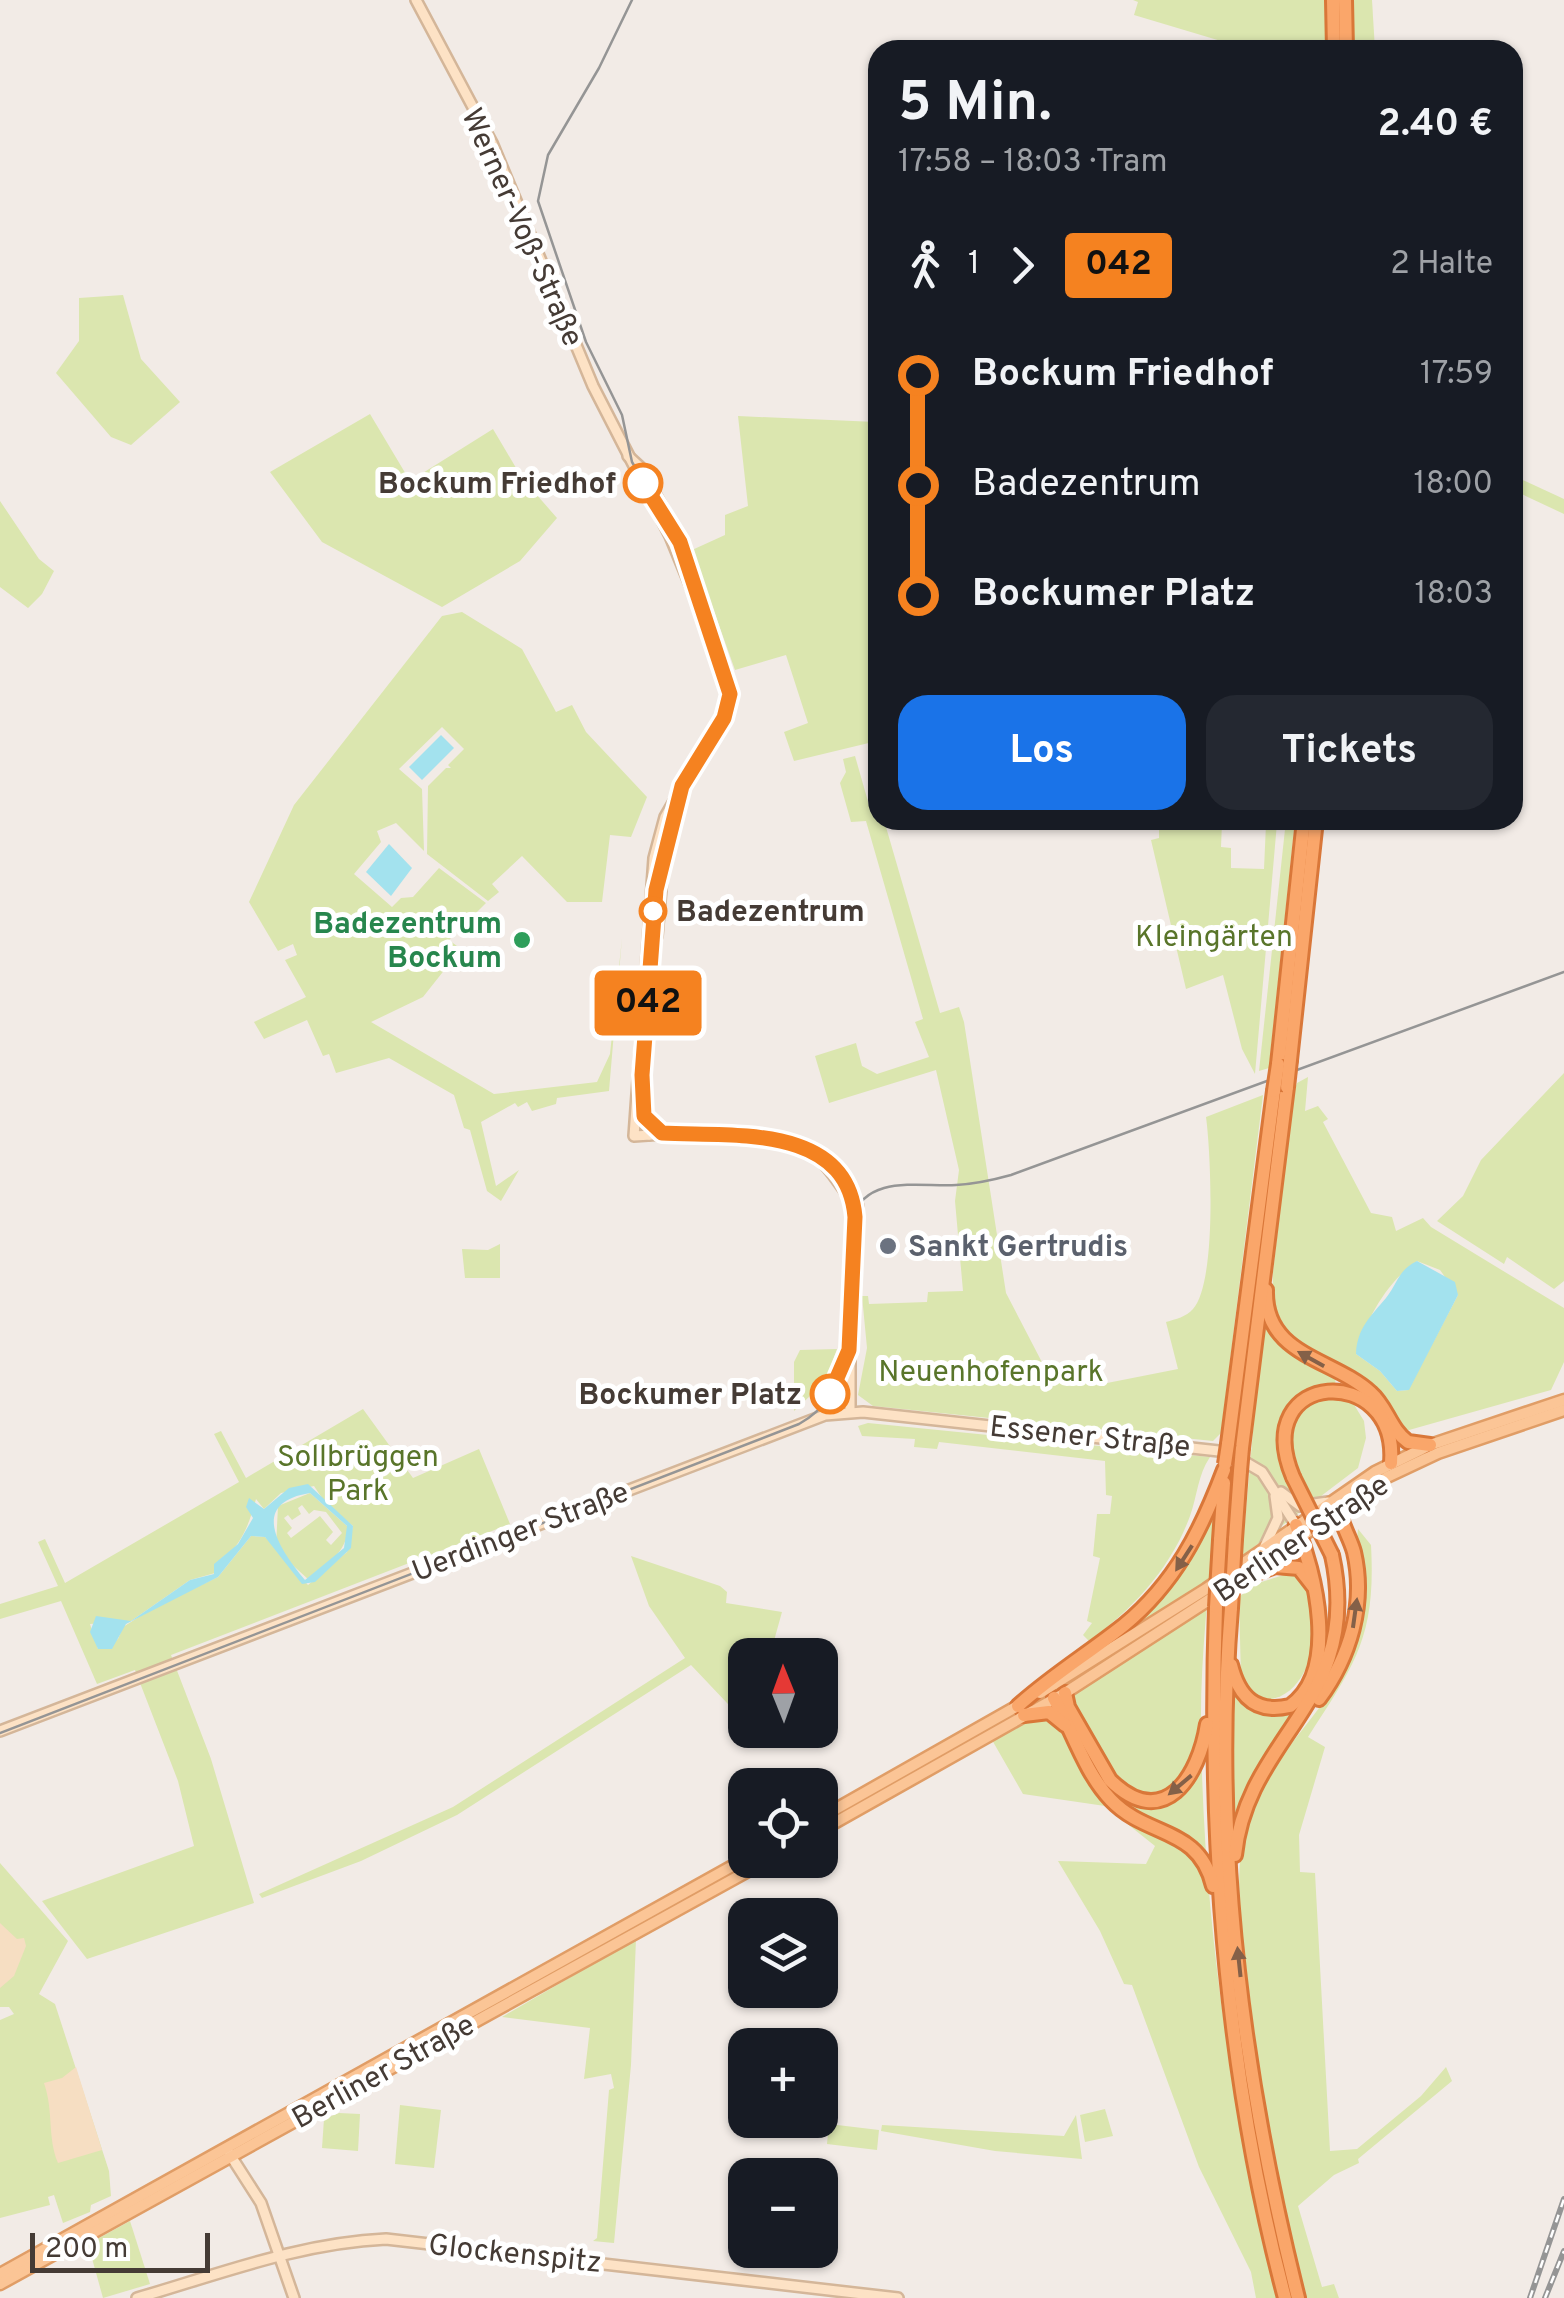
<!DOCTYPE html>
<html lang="de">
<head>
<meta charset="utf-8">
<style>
  body { margin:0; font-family:Overpass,sans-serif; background:#242831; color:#f1f3f6; height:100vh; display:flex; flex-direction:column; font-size:38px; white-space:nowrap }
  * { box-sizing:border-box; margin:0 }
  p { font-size:32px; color:#9ea1a6 }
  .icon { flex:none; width:55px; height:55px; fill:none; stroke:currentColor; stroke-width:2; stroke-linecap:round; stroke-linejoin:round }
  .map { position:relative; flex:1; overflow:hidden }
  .drawer { position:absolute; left:868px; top:40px; width:655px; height:790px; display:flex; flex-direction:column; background:#171b24; border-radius:30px; box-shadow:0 2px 8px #0004 }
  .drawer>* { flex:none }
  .badge { padding:0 20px; border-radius:8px; font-size:35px; line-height:65px }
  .needle { width:65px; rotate:359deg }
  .tools { position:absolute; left:728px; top:1638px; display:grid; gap:20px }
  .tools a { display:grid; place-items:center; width:110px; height:110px; border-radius:20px; background:#171b24; box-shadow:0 2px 8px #0004; font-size:50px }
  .scale { position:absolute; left:30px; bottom:25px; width:180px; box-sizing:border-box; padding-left:10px; border:5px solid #453b35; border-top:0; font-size:28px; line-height:35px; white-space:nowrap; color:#453b35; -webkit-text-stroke:8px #fff; paint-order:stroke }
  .map>.badge { position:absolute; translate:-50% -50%; box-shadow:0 0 0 5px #fff }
  .legs { display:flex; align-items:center; gap:15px; height:110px; padding:0 30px; font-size:32px }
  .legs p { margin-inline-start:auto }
  .summary { display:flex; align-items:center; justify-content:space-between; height:170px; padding:0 30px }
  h1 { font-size:55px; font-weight:700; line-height:75px }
  .cta { display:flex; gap:20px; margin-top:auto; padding:20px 30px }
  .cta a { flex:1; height:115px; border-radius:30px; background:#1a73e8; color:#fff; font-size:40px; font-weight:700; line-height:115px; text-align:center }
  .cta a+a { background:#242831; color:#f1f3f6 }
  ul { padding:0 30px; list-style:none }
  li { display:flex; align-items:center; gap:35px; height:110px; font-size:38px }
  li i { display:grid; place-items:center; width:15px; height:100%; margin:0 12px; background:currentColor }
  li i::after { content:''; width:25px; height:25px; margin:-12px; border:8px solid; border-radius:50%; background:#171b24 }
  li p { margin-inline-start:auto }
  li:first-child i { background:linear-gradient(#0000 50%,currentColor 0) }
  li:last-child i { background:linear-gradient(currentColor 50%,#0000 0) }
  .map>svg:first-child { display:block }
</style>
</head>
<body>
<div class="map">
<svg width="1564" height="2298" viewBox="0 0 1564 2298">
  <rect width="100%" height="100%" fill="#f2ebe6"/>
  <!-- green -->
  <g fill="#dbe6af" fill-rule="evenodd">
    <path d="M 1133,0 L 1325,0 L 1326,50 L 1251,50 L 1134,15 L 1138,2 Z"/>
    <path d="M 1352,0 L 1372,0 L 1375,50 L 1352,50 Z"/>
    <path d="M 123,295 L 141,359 L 180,402 L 131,445 L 111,437 L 56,373 L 79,341 L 79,298 Z"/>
    <path d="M 370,414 L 410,481 L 493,429 L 522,478 L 557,518 L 520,561 L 442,607 L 322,542 L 270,472 Z"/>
    <path d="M 738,416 L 876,422 L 877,741 L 794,761 L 784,732 L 808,723 L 786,655 L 735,670 L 692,550 L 725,535 L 725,515 L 748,506 Z"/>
    <path d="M 1512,475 L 1564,499 L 1564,514 L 1513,490 Z"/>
    <path d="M 0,501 L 39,559 L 54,571 L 42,594 L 28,608 L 0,587 Z"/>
    <path d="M 462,612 L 522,649 L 556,712 L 572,705 L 586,732 L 647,797 L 631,837 L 610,835 L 602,902 L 567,902 L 522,856 L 492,884 L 499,892 L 488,901 L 427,854 L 428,786 L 446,768 L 451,768 L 448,765 L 464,749 L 442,727 L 399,769 L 422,789 L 424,851 L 396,823 L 377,831 L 381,842 L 354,874 L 392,907 L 401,898 L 413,897 L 439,868 L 486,903 L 449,940 L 461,949 L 423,997 L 371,1022 L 494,1094 L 597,1082 L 610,1054 L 622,938 L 609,1091 L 557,1098 L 556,1104 L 532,1111 L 527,1102 L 518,1107 L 515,1103 L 481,1122 L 496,1186 L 519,1170 L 501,1201 L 487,1191 L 470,1130 L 464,1128 L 454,1095 L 389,1058 L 336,1073 L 329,1054 L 323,1056 L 307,1020 L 264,1039 L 254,1022 L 306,997 L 285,960 L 297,955 L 293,944 L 278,951 L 249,902 L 294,805 L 442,616 Z"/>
    <path d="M 855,756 L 871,812 L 886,827 L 940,1013 L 959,1007 L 964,1022 L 1006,1293 L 1046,1370 L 1102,1384 L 1178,1369 L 1166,1322 C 1176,1319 1186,1317 1193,1309 C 1217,1282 1211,1154 1206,1117 L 1263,1095 L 1221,1433 L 1213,1441 L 873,1406 L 858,1395 L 867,1348 L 862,1296 L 868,1296 L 869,1304 L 927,1302 L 928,1292 L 963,1291 L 955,1201 L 959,1170 L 936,1070 L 829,1103 L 815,1056 L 856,1043 L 862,1066 L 877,1074 L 929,1057 L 915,1022 L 923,1019 L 866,821 L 851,822 L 840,783 L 846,772 L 843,759 Z"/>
    <path d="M 1159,820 L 1242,820 L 1222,823 L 1221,847 L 1231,848 L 1231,868 L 1264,869 L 1266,824 L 1277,823 L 1255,1074 L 1242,1049 L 1223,975 L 1186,989 L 1151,840 L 1159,838 Z"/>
    <path d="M 1286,820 L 1295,820 L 1269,1068 L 1259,1071 Z"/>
    <path d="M 1564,1073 L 1564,1281 L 1554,1289 L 1507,1257 L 1504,1264 L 1437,1221 L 1463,1196 L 1481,1160 Z"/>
    <path d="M 1308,1077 L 1305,1111 L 1318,1106 L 1328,1119 L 1323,1122 L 1371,1213 L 1392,1217 L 1396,1231 L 1423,1218 L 1431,1227 L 1564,1308 L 1564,1362 L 1551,1390 L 1402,1432 C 1393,1413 1384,1395 1367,1381 C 1319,1344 1269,1349 1273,1272 L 1293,1094 L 1297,1083 ZM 1417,1261 L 1440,1270 L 1458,1295 L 1408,1390 L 1397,1391 L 1380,1371 L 1356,1354 C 1367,1318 1386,1283 1417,1261 Z"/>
    <path d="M 500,1244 L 500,1278 L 465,1278 L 462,1249 L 488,1250 Z"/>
    <path d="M 1264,1307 L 1269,1325 L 1336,1375 L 1334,1396 L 1353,1403 L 1364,1421 L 1366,1438 L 1358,1468 L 1242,1556 Z"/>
    <path d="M 837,1349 L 825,1382 L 794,1411 L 794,1362 L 800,1350 Z"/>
    <path d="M 363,1409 L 413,1478 L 479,1449 L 510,1524 L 171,1655 L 211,1759 L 254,1903 L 87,1959 L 42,1901 L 194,1846 L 178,1781 L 135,1670 L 97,1684 L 61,1601 L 0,1619 L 0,1604 L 58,1586 L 38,1542 L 45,1539 L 65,1583 L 239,1482 L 214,1434 L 221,1431 L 246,1478 ZM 314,1486 L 326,1504 L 353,1526 L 347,1552 L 308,1585 L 275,1549 L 309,1580 C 326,1566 350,1549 347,1526 L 310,1493 L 278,1506 L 276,1547 L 265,1537 L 251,1536 L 218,1577 L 153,1608 L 123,1627 L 118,1639 L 98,1649 L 90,1624 L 131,1621 L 190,1580 L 215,1573 C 218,1555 229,1556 238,1543 C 247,1530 252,1514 256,1499 L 264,1509 L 281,1493 ZM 302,1505 L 309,1514 L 314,1510 L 326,1512 L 342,1533 L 331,1545 L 326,1540 L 333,1532 L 320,1516 L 291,1538 L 287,1533 L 292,1528 L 284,1518 L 288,1515 L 292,1520 L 301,1514 L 298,1508 Z"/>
    <path d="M 868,1423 L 1210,1457 C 1198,1474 1197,1497 1190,1516 C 1171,1568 1133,1609 1089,1641 L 1083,1635 L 1092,1623 L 1087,1621 L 1100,1558 L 1093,1556 L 1097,1514 L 1110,1514 L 1112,1496 L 1106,1495 L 1105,1461 L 939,1442 L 937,1449 L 914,1447 L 915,1439 L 862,1436 L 858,1426 Z"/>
    <path d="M 1215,1509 C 1210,1582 1200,1656 1201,1728 C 1203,1920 1232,2113 1278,2298 L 1256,2298 L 1251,2272 L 1199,2167 L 1132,1985 L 1124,1984 L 1100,1931 L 1058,1861 L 1146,1864 L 1155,1846 L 1105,1806 L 1023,1794 L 992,1740 L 1071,1696 C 1087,1642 1091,1661 1128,1629 C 1167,1595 1194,1555 1215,1509 Z"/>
    <path d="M 1358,1529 L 1371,1545 C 1376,1636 1356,1663 1308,1737 L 1325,1747 L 1299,1835 L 1300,1872 L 1315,1873 L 1330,2151 L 1357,2149 L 1421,2096 L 1446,2067 L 1452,2081 L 1358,2159 L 1359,2163 L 1334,2175 L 1298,2206 L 1322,2287 L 1334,2284 L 1339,2298 L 1306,2298 C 1278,2194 1260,2090 1248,1983 C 1242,1928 1231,1871 1249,1817 C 1272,1745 1350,1697 1362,1620 C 1367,1589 1354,1559 1358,1529 Z"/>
    <path d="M 631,1556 L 720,1586 L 727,1592 L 726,1603 L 782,1612 L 770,1655 L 745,1655 L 745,1722 L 691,1665 L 457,1815 L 361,1861 L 262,1898 L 259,1894 L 453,1807 L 685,1658 L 649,1606 Z"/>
    <path d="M 1290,1573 L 1303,1578 C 1327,1618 1314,1704 1258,1700 L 1241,1679 L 1239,1597 L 1255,1584 Z"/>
    <path d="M 1234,1694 C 1256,1718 1273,1711 1302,1703 L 1270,1748 L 1234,1829 Z"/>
    <path d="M 0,1863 L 68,1941 L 39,1994 L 55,2004 L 109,2171 L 111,2196 L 91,2205 L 90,2212 L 63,2223 L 54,2195 L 48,2197 L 50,2205 L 0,2218 L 0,2020 L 14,2014 L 9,2007 L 0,2007 Z"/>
    <path d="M 636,1939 L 631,2065 L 614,2243 L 593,2241 L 597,2238 L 609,2090 L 614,2088 L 611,2074 L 584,2079 L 590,2028 L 502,2017 Z"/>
    <path d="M 400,2105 L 441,2110 L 434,2168 L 395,2164 Z"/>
    <path d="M 1105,2109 L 1113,2136 L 1085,2142 L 1080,2115 Z"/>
    <path d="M 339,2113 L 360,2114 L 358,2151 L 322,2148 L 324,2119 Z"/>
    <path d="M 1076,2115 L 1082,2159 L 995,2151 L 881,2131 L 882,2125 L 1064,2136 Z"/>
    <path d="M 829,2124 L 879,2130 L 877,2150 L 827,2144 Z"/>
    <path d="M 130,2221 L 150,2284 L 103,2298 L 88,2244 Z"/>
  </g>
  <!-- sand -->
  <g fill="#f6dec2">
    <path d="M 0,1923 L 17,1939 L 24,1938 L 26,1946 L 14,1976 L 0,1988 Z"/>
    <path d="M 76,2067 L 102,2150 L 58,2163 C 47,2136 54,2112 44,2083 L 62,2078 Z"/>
  </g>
  <!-- water -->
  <g fill="#a3e2ee" fill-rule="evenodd">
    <path d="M 441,735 L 454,748 L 422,780 L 409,767 Z"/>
    <path d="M 389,844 L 412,868 L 391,896 L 366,872 Z"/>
    <path d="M 1417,1261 L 1455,1282 L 1458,1295 L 1409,1390 L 1397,1391 L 1380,1371 L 1356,1354 C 1357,1328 1371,1316 1386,1298 C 1398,1283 1398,1270 1417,1261 Z"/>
    <path d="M 308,1484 L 353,1526 L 351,1548 L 315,1582 L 302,1584 L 265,1537 L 251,1536 L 218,1577 L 126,1624 L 112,1649 L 98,1649 L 90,1632 L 96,1616 L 131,1621 L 190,1580 L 214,1574 L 214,1564 L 238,1544 L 253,1518 L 246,1507 L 249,1498 L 264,1509 L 289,1488 ZM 310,1493 L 347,1526 L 344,1548 L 305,1580 C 279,1549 248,1503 310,1493 Z"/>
  </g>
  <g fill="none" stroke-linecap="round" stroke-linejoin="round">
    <defs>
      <g id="secondary">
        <path d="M 416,0 L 492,143 L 593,386 L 670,536 L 702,614"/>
        <path d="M 628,456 L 640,467 L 682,542 L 728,696 L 722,718 L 665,817 L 654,858 L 634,1136 C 679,1133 783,1127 818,1158 C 834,1171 842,1192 858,1206 L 850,1294 L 850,1411"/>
        <path d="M 650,954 L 657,936 L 663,866 L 676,803"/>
        <path d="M 641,1079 L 649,1135"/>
        <path d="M 1281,1492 L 1300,1506 L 1328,1502"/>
        <path d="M 1265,1546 L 1278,1518 L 1275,1496"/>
        <path d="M 0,1731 L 825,1415 L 863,1412 L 1228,1452 L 1262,1472 L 1296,1525"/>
        <path d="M 229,2153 L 261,2203 L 294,2298"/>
        <path d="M 137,2298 C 220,2274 299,2243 386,2239 L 898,2298"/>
      </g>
      <g id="primary">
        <path d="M 1249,1573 L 1387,1477 L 1438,1453 L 1564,1410"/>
        <path d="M 1040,1693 L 1206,1589 L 1375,1472 L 1430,1445 L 1564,1400"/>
        <path d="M 820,1818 L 1021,1704"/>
        <path d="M 820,1831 L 1065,1693 L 1235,1583"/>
        <path d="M 0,2274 L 745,1859"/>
        <path d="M 0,2284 L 768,1860"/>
      </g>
      <g id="motorway">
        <path d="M 1333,0 L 1334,50"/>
        <path d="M 1345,0 L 1346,50"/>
        <path d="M 1290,1060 L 1316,820"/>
        <path d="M 1278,1064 L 1304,820"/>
        <path d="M 1266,1290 C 1264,1356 1333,1358 1371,1393 C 1387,1407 1390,1429 1408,1442 L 1430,1445"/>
        <path d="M 1228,1444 L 1274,1091"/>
        <path d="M 1242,1448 L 1287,1087"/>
        <path d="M 1293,1477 C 1248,1369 1399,1362 1391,1463"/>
        <path d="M 1235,1539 L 1240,1471"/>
        <path d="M 1220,1540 L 1224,1483"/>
        <path d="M 1243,1578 L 1275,1566 L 1299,1568 L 1313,1586"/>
        <path d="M 1216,1607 C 1208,1839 1225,2072 1285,2298"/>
        <path d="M 1231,1608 C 1212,1839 1242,2074 1298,2298"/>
        <path d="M 1231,1665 C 1239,1697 1256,1714 1290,1706 C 1340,1671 1315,1572 1296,1525"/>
        <path d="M 1065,1693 L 1068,1707 L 1110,1780 C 1164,1833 1199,1776 1207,1724"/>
        <path d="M 1054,1698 C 1072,1730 1085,1773 1111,1800 C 1147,1838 1199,1826 1213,1886"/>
        <path d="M 1319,1699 C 1350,1657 1366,1604 1354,1552 C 1350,1537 1340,1523 1339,1508"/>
        <path d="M 1018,1706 C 1051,1676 1089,1653 1124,1625 C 1175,1583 1201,1531 1224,1470"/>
        <path d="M 1024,1715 L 1049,1712 L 1065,1725"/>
        <path d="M 1235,1855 C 1247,1735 1364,1701 1332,1555"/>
      </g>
    </defs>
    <!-- secondary casing -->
    <use href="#secondary" stroke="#d4b699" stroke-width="14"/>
    <!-- primary casing -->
    <use href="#primary" stroke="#e09d66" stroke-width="15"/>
    <!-- motorway casing -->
    <use href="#motorway" stroke="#d97739" stroke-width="18"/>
    <!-- secondary -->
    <use href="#secondary" stroke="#fde2c5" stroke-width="9"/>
    <!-- primary -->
    <use href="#primary" stroke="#fbc596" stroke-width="10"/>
    <!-- motorway -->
    <use href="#motorway" stroke="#faa66a" stroke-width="12"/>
    <!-- tram -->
    <g stroke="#959595" stroke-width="2.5">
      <path d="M 852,1218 C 867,1174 919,1187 956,1185 C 975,1184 993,1180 1011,1175 L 1564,972"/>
      <path d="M 0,1733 L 799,1424 C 868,1386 852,1283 855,1217 C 853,1186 826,1153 797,1144 L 660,1133 L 648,1124 L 643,1110 L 656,890 L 680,794 L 724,717 L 729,690 L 680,543 L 632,462 L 622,415 L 586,342 L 538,201 L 548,155 L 599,68 L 632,0"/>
    </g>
    <defs>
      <g id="rail">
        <path d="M 1530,2298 L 1564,2199"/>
        <path d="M 1545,2298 L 1564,2251"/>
      </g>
    </defs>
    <!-- rail casing -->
    <use href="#rail" stroke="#959595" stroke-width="6"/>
    <!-- rail -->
    <use href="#rail" stroke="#fff" stroke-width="2.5" stroke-dasharray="8" stroke-linecap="butt"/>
    <defs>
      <g id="motorway-bridge">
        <path d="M 1287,1087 L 1290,1060"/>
        <path d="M 1274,1091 L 1278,1064"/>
        <path d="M 1225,1464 L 1228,1444"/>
        <path d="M 1240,1471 L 1242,1448"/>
        <path d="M 1293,1477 L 1332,1555"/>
        <path d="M 1216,1607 L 1220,1540"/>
        <path d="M 1231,1608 L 1235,1539"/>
      </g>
    </defs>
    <!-- motorway-bridge casing -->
    <use href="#motorway-bridge" stroke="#d97739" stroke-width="18" stroke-linecap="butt"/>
    <!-- motorway-bridge -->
    <use href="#motorway-bridge" stroke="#faa66a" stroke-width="12"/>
  </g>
  <!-- one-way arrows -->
  <defs><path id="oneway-solid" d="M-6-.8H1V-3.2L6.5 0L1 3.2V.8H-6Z" transform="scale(2.5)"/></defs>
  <g fill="#846048">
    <use href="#oneway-solid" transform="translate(1311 1359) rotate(-151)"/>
    <use href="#oneway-solid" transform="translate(1184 1558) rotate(123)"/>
    <use href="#oneway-solid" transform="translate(1355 1613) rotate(-82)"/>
    <use href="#oneway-solid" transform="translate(1180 1785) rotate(140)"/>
    <use href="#oneway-solid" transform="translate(1239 1962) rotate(-96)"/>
  </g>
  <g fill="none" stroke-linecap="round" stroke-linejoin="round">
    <defs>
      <path id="line-1" d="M 643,483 L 680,542 L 730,694 L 724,718 L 682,786 L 656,890 L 642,1075 L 644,1116 L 662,1133 C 728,1137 847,1122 855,1217 L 849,1350 L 830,1394"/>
    </defs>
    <!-- line-1 casing -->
    <use href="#line-1" stroke="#fff" stroke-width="22"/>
    <!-- line-1 -->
    <use href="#line-1" stroke="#f58220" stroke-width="15"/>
  </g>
  <!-- markers -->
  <g fill="#fff" stroke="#f58220" stroke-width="5">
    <circle cx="643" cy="483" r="18"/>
    <circle cx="653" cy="911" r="12"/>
    <circle cx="830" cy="1394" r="18"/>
  </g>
  <circle fill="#2e9e5b" stroke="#fff" stroke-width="4" cx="522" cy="940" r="10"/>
  <circle fill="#6b7280" stroke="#fff" stroke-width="4" cx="888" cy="1246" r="10"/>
  <g text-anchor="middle" stroke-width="10" stroke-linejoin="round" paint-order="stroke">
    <!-- street labels -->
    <g font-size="30" fill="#453b35" stroke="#fff">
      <text transform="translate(523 227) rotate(66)" y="10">Werner-Voß-Straße</text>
      <text transform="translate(1090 1436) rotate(6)" y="10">Essener Straße</text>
      <text transform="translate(520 1531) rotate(-21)" y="10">Uerdinger Straße</text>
      <text transform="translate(1301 1538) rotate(-34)" y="10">Berliner Straße</text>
      <text transform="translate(383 2071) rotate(-29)" y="10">Berliner Straße</text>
      <text transform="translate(515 2253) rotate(6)" y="10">Glockenspitz</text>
    </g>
    <!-- stop labels -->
    <g font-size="30" font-weight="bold" fill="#453b35" stroke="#fff" text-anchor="end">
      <text x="616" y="493">Bockum Friedhof</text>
      <text x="676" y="921" text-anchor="start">Badezentrum</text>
      <text x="802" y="1404">Bockumer Platz</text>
    </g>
    <!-- leisure labels -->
    <g font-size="30" font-weight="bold" fill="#27864d" stroke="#fff" text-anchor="end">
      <text x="502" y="933">Badezentrum<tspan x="502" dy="34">Bockum</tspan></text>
    </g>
    <!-- park labels -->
    <g font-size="30" fill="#59752a" stroke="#fff">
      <text x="1214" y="946">Kleingärten</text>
      <text x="991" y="1381">Neuenhofenpark</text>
      <text x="358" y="1466">Sollbrüggen<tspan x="358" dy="34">Park</tspan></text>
    </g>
    <!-- worship labels -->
    <g font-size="30" font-weight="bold" fill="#5b616d" stroke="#fff" text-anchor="start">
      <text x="908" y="1256">Sankt Gertrudis</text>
    </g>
  </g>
</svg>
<div class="tools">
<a><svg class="needle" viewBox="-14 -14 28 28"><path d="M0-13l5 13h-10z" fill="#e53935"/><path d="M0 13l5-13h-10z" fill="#9ea1a6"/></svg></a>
<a><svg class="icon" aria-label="locate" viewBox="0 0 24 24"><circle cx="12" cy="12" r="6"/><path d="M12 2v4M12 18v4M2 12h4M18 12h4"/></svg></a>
<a><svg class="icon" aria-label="layers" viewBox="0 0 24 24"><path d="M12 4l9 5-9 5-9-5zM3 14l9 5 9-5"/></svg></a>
<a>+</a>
<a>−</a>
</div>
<div class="scale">200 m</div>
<b class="badge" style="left:648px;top:1003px;background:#f58220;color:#111">042</b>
<section class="drawer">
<div class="summary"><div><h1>5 Min.</h1><p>17:58 – 18:03 · Tram</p></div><b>2.40 €</b></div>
<div class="legs"><svg class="icon" aria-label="walk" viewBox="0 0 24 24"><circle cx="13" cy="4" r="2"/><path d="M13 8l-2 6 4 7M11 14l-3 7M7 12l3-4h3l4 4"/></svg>1<svg class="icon" aria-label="forward" viewBox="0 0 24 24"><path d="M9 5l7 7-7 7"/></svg><b class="badge" style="background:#f58220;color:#111">042</b><p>2 Halte</p></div>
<ul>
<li><i style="color:#f58220"></i><b>Bockum Friedhof</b><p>17:59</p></li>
<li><i style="color:#f58220"></i><span>Badezentrum</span><p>18:00</p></li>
<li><i style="color:#f58220"></i><b>Bockumer Platz</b><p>18:03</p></li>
</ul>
<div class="cta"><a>Los</a><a>Tickets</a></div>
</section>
</div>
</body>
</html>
